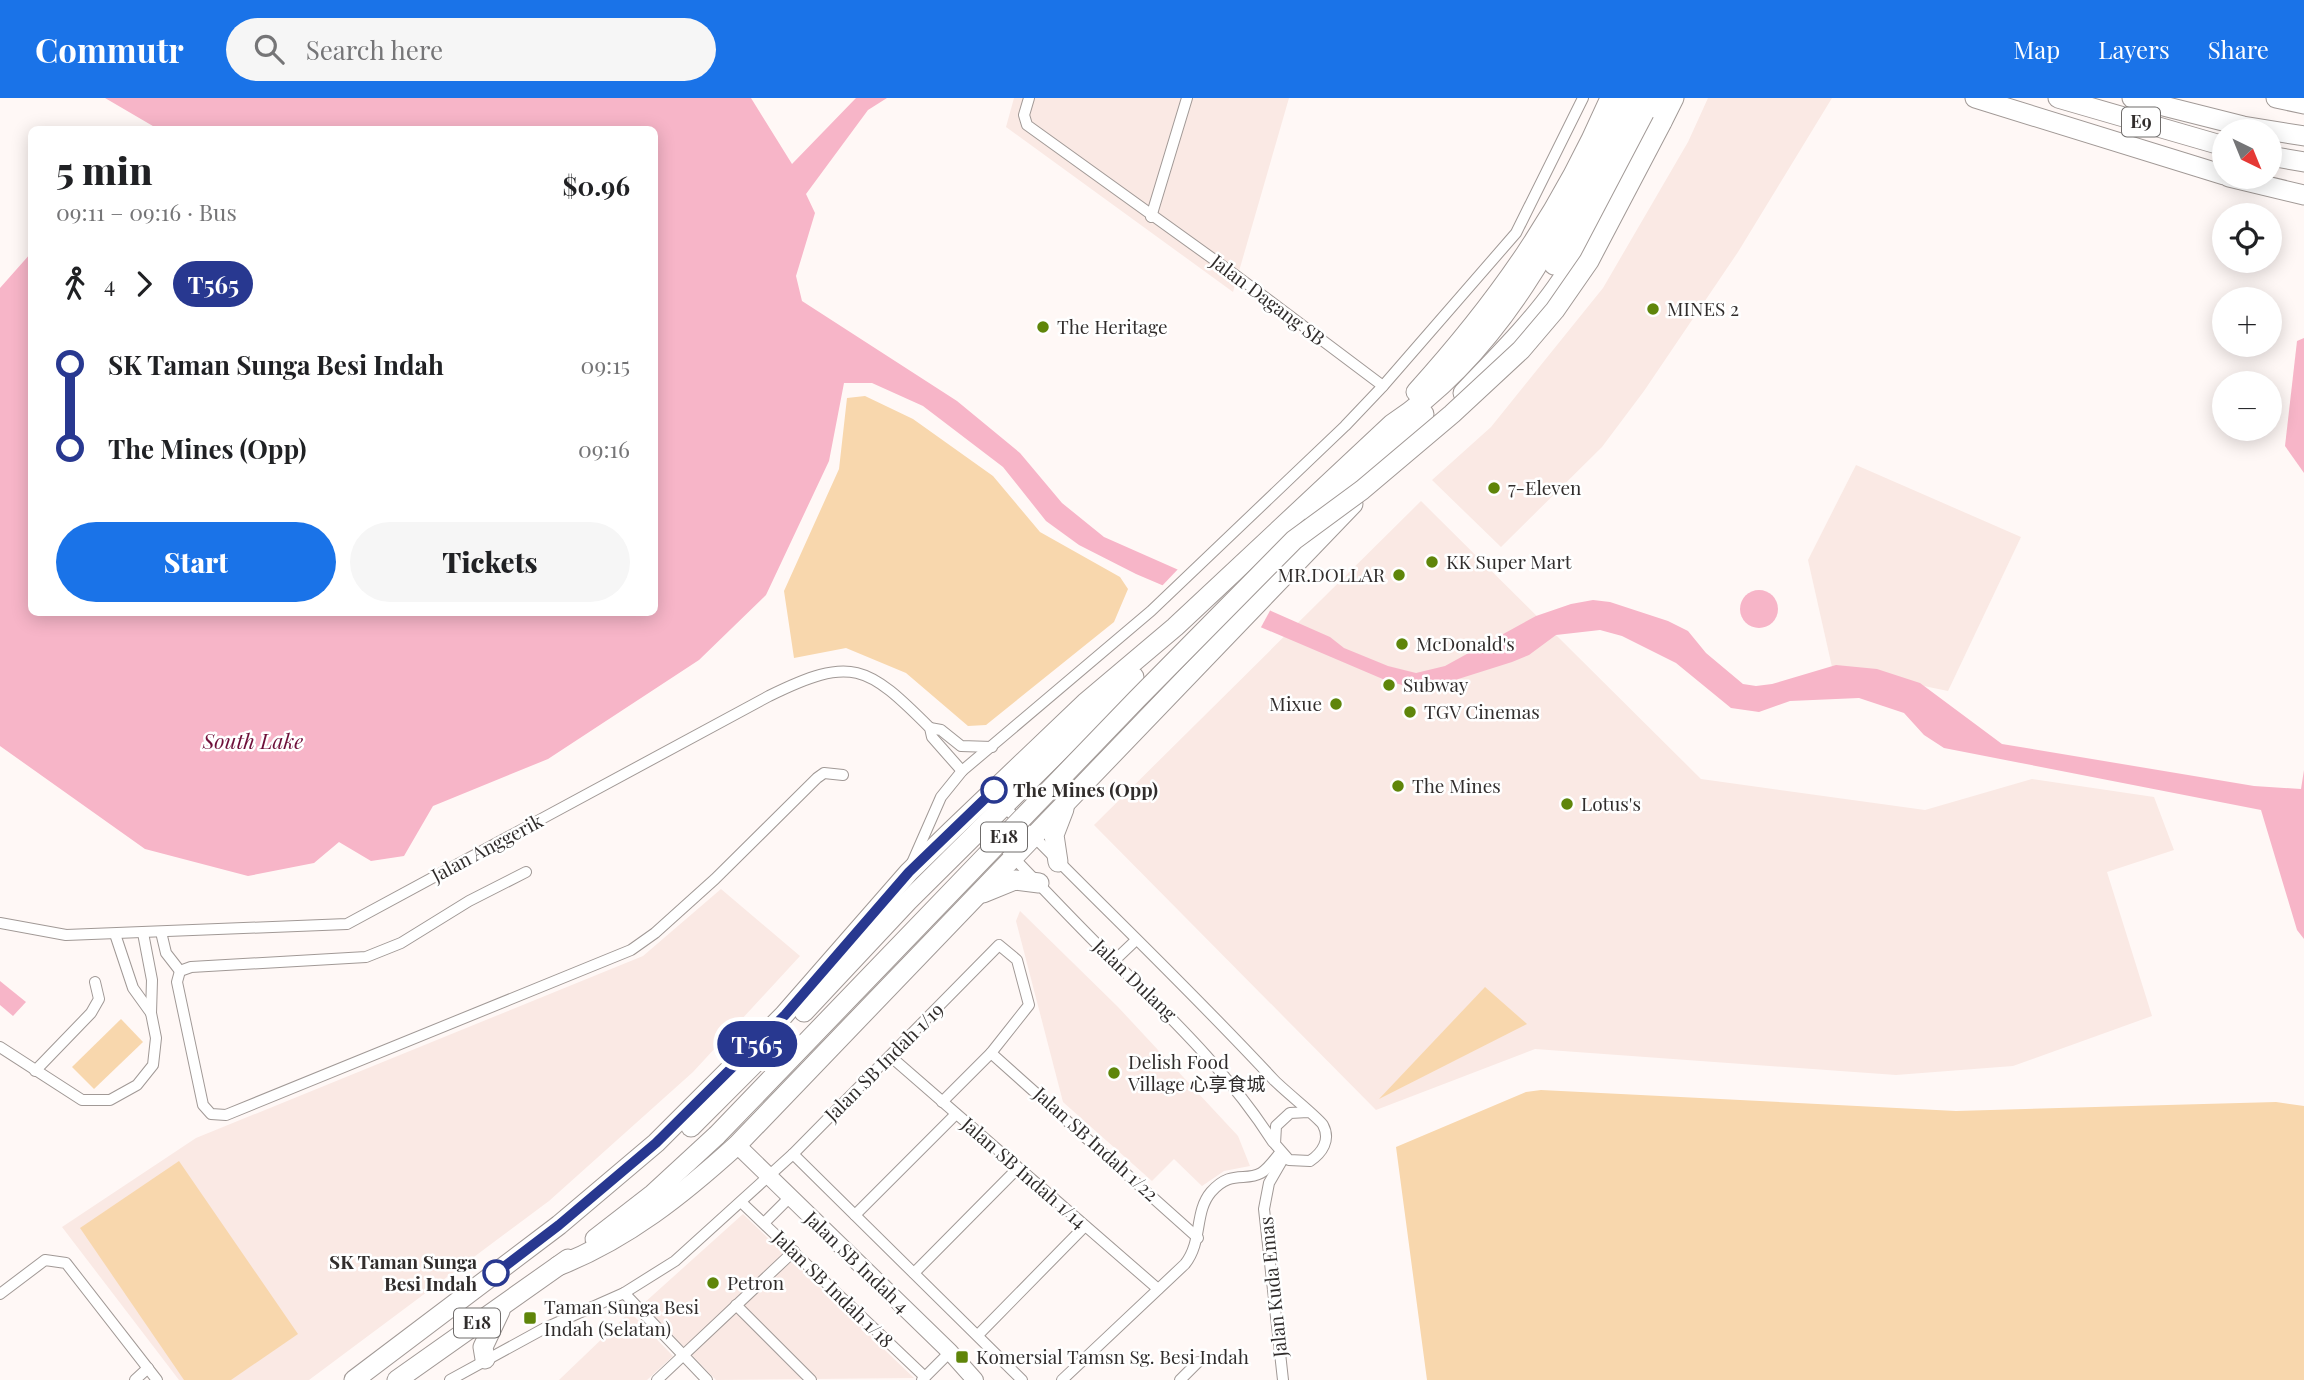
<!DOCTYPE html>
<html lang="en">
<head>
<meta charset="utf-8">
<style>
  body { margin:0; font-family:"Playfair Display","Noto Sans SC",serif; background:#f6f6f6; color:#202124; height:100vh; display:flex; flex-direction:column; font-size:26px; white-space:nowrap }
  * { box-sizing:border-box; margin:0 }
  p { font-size:23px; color:#757577 }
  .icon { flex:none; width:38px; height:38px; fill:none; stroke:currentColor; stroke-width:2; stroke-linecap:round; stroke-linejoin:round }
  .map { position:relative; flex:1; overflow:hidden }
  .sheet { position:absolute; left:28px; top:28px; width:630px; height:490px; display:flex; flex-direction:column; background:#fff; border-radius:10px; box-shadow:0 4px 18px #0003 }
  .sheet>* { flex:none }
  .badge { padding:0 14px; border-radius:23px; font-size:24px; line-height:46px }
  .needle { width:46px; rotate:137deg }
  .controls { position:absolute; left:2212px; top:21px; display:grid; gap:14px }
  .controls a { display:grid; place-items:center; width:70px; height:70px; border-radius:50%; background:#fff; box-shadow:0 4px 18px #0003; font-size:35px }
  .map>.badge { position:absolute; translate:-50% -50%; box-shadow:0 0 0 4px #fff }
  .legs { display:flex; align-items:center; gap:10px; height:77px; padding:0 28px; font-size:23px }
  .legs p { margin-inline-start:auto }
  .overview { display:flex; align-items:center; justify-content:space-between; height:119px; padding:0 28px }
  h1 { font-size:38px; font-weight:800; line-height:52px }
  .action { display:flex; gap:14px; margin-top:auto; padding:14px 28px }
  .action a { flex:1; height:80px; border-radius:42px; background:#1a73e8; color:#fff; font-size:28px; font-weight:800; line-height:80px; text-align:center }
  .action a+a { background:#f6f6f6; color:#202124 }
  ul { padding:0 28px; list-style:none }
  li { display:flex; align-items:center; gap:24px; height:84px; font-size:26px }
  li i { display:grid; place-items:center; width:10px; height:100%; margin:0 9px; background:currentColor }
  li i::after { content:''; width:18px; height:18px; margin:-9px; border:5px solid; border-radius:50%; background:#fff }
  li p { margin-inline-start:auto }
  li:first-child i { background:linear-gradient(#0000 50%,currentColor 0) }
  li:last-child i { background:linear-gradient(currentColor 50%,#0000 0) }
  header { display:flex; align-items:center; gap:42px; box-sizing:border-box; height:98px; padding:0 35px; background:#1a73e8; color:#fff }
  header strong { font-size:33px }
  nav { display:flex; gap:38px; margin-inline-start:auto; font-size:24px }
  .search { width:490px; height:63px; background:#f6f6f6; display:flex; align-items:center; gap:18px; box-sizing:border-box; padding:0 24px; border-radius:38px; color:#757577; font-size:26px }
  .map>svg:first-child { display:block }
</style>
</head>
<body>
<header>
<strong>Commutr</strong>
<div class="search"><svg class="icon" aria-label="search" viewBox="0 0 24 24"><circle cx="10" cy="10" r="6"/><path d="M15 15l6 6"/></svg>Search here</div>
<nav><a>Map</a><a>Layers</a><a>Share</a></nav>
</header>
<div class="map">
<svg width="2304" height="1282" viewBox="0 0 2304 1282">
  <rect width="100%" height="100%" fill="#fff8f6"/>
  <!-- built -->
  <g fill="#fae9e4">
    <path d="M 1014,0 L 1289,0 L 1233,194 L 1006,29 Z"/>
    <path d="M 1708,0 L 1832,0 L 1738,154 L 1644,293 L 1602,349 L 1501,449 L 1432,382 L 1491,329 L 1603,190 L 1688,44 Z"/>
    <path d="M 1856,367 L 2021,439 L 1948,593 L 1832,569 L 1808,462 Z"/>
    <path d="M 1421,403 L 1701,681 L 1925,712 L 2032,681 L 2154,699 L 2174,752 L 2107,774 L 2152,918 L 2013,968 L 1896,977 L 1535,951 L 1376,1012 L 1094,727 Z"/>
    <path d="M 721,791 L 800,858 L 693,974 L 549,1103 L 309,1282 L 179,1282 L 62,1129 L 196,1040 L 643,858 Z"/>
    <path d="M 1020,813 L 1118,909 L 1238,1038 L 1250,1068 L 1224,1073 L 1202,1088 L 1174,1061 L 1152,1083 L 1063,1004 L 1016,823 Z"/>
    <path d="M 743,1116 L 914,1280 L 716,1282 L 643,1206 Z"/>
    <path d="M 630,1214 L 673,1258 L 647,1282 L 559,1282 Z"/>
  </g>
  <!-- green -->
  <g fill="#f8d7ad">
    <path d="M 865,298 L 913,321 L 993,378 L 1040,434 L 1120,479 L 1128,491 L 1114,524 L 986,627 L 968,628 L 906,575 L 846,550 L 794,560 L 784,493 L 839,371 L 847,300 Z"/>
    <path d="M 1485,889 L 1527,926 L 1379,1001 Z"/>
    <path d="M 121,921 L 143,944 L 94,991 L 72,969 Z"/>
    <path d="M 1541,992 L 1956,1013 L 2276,1004 L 2304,1008 L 2304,1282 L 1427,1282 L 1396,1049 L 1526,994 Z"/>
    <path d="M 179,1063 L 298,1236 L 231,1282 L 184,1282 L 80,1130 Z"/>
  </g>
  <!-- water -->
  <g fill="#f7b5c8">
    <path d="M 105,0 L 751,0 L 792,66 L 856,0 L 887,0 L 868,12 L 806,96 L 815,115 L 796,178 L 802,203 L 957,303 L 1020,355 L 1062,405 L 1104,439 L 1330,539 L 1344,550 L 1388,568 L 1416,575 L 1445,568 L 1536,518 L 1571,506 L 1593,502 L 1610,504 L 1668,523 L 1688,533 L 1706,555 L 1743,586 L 1756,588 L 1772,586 L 1836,567 L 1877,571 L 1920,585 L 2002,646 L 2254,688 L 2301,691 L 2304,672 L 2304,841 L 2297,832 L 2261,712 L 1944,650 L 1924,637 L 1904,615 L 1859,600 L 1790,603 L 1759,614 L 1731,610 L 1676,565 L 1622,538 L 1600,532 L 1556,537 L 1529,557 L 1512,564 L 1433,589 L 1409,589 L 1385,582 L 1136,476 L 1079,447 L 1046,423 L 1003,369 L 923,308 L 872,285 L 844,285 L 829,363 L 766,497 L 699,562 L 548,661 L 433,708 L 404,758 L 371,763 L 339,744 L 314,765 L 248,778 L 145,751 L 0,648 L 0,190 L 31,155 L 32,514 L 654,514 L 654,32 L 158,31 Z"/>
    <path d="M 2304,240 L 2304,375 L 2285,348 L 2297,243 Z"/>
    <circle cx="1759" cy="511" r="19"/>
    <path d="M 0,883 L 26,904 L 13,918 L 0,907 Z"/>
  </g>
  <!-- pier -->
  <path fill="#fff8f6" d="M 1180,469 L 1272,509 L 1260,531 L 1160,490 Z"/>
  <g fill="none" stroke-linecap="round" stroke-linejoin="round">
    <defs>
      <g id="street">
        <path d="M 1029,0 L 1024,17 L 1027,27 L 1234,176 L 1383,288"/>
        <path d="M 1151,119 L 1187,0"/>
        <path d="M 930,630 L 941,632 L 961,648 L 992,649"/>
        <path d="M 1004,708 C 1093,800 1186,887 1273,981 C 1282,991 1320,1021 1323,1027 C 1331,1042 1322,1055 1310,1063 L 1289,1062 L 1275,1046 L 1276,1028 L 1290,1015 L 1308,1014"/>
        <path d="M 983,728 C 1027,773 1069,819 1114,863 C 1172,921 1229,975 1273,1044"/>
        <path d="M 912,765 L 941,699 L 962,673 L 1151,513 L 1345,328 L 1383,288 L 1516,135 L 1583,0"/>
        <path d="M 526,774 L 469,803 L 401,845 L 366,859 L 191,869 L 180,873 L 177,884 L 203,1007 L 211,1016 L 226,1017 L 631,852 L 655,835 L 715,781 L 817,680 L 824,675 L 843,677"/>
        <path d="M 0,825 L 66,837 L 347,826 L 769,598 C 852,557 867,567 930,630 L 932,639 L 962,673"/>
        <path d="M 161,834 L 166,855 L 180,873"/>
        <path d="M 115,836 L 133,890 L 151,915"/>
        <path d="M 1114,863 L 1135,843"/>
        <path d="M 0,949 L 82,1002 L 110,1002 L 137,987 L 153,967 L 156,940 L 151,915 L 152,882 L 143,835"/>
        <path d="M 991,955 L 1198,1140"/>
        <path d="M 890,958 L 1158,1191"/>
        <path d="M 35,973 L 91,915 L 99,901 L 95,884"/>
        <path d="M 793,1056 L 1022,1282"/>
        <path d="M 741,1104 L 925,1279"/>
        <path d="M 855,1117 L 956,1016"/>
        <path d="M 764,1125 L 790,1099"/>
        <path d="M 914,1175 L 1018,1070"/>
        <path d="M 624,1195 L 707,1282"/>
        <path d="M 0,1196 L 45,1162 L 66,1165 L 157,1282"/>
        <path d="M 736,1207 L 811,1282"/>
        <path d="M 978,1237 L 1085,1128"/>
        <path d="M 135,1282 L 148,1270"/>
        <path d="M 450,1282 L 545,1230 L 624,1195 L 675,1163 L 793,1056 L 999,847 L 1017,862 L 1029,907 L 991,955 L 942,1004"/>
        <path d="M 657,1282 L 794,1153"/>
        <path d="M 922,1282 L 950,1254"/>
        <path d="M 1062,1282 L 1185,1166 C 1203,1143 1194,1114 1211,1094 C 1231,1071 1245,1084 1261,1075 C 1268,1071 1274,1062 1280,1055"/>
        <path d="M 1180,1282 L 1198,1264"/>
        <path d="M 1283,1282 L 1264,1111 L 1269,1085 L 1284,1059"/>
      </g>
      <path id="secondary" d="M 737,1047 L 950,1254 L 975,1282"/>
      <g id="highway">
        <path d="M 1975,0 L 2224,77"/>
        <path d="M 2058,0 L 2224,48"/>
        <path d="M 2132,0 L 2243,28 L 2304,38"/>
        <path d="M 2276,0 L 2304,6"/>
        <path d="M 1662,24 L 1674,0"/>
        <path d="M 2270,58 L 2304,64"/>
        <path d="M 2229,79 L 2304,97"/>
        <path d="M 1554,167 L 1619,48 L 1641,0"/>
        <path d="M 1416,294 C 1499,202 1561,114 1610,0"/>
        <path d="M 1463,295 C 1495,261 1529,228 1556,190 C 1598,132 1626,64 1658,0"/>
        <path d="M 1314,420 L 1424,316"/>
        <path d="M 1058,764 L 1054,737 L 1064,711"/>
        <path d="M 983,795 L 1015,782 L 1039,785"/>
        <path d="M 804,914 L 908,803 L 1134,579"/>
        <path d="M 691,1029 L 766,954"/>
        <path d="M 595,1141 L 653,1096 L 717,1037"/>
        <path d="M 558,1168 C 627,1141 683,1096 737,1047 L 1353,406"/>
        <path d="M 485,1261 L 483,1249 L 500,1213"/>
        <path d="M 354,1282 L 559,1127 L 656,1045 L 784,917 L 909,774 L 951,733 L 1085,605 L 1175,529 L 1392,326 C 1507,250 1567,119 1625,0"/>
        <path d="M 397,1282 L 568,1161"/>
      </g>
    </defs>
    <!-- street casing -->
    <use href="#street" stroke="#a19996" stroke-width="12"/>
    <!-- secondary casing -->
    <use href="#secondary" stroke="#a19996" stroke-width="18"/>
    <!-- highway casing -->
    <use href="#highway" stroke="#a19996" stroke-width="21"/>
    <!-- street -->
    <use href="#street" stroke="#fff" stroke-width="10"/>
    <!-- secondary -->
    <use href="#secondary" stroke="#fff" stroke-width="16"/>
    <!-- highway -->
    <use href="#highway" stroke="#fff" stroke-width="19"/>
    <defs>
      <path id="highway-bridge" d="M 717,1037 L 1137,601 L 1294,442 L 1362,392 L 1452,316 L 1521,252 L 1555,212 L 1589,163 L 1662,24"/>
    </defs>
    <!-- highway-bridge casing -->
    <use href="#highway-bridge" stroke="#a19996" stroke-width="21" stroke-linecap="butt"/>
    <!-- highway-bridge -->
    <use href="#highway-bridge" stroke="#fff" stroke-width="19"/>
  </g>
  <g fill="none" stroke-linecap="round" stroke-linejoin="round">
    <defs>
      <path id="line-1" d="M 496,1175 L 559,1127 L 656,1045 L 785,917 L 909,774 L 994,692"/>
    </defs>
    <!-- line-1 casing -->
    <use href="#line-1" stroke="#fff" stroke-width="16"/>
    <!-- line-1 -->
    <use href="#line-1" stroke="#283890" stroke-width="10"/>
  </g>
  <!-- markers -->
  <g fill="#5f850a" stroke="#fff" stroke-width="2.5">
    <circle cx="1653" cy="211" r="7"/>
    <circle cx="1043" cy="229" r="7"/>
    <circle cx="1494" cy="390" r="7"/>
    <circle cx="1432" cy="464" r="7"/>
    <circle cx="1399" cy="477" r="7"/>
    <circle cx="1402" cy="546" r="7"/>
    <circle cx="1389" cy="587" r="7"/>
    <circle cx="1336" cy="606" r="7"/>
    <circle cx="1410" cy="614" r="7"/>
    <circle cx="1398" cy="688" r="7"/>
    <circle cx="1567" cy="706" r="7"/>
    <circle cx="1114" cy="975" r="7"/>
    <circle cx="713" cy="1185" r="7"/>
    <rect x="523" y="1213" width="14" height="14" rx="3.5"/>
    <rect x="955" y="1252" width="14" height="14" rx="3.5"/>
  </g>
  <g fill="#fff" stroke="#283890" stroke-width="3.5">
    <circle cx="994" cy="692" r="12"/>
    <circle cx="496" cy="1175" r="12"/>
  </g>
  <g text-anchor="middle" stroke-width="5" stroke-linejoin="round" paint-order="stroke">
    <!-- shield labels -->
    <g fill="#fff" stroke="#6f6c6b" stroke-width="2">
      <rect x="2122" y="9.5" width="38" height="29" rx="5"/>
      <rect x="981" y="724.5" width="46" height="29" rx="5"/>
      <rect x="454" y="1210.5" width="46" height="29" rx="5"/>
    </g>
    <g font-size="18" font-weight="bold" fill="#312d2c">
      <text x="2141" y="30">E9</text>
      <text x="1004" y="745">E18</text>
      <text x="477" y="1231">E18</text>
    </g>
    <!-- street labels -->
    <g font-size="19" fill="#312d2c" stroke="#fff">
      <text transform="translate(1268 202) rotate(37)" y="7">Jalan Dagang SB</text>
      <text transform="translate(487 750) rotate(-28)" y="7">Jalan Anggerik</text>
      <text transform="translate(1135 882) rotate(44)" y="7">Jalan Dulang</text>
      <text transform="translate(884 964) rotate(-45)" y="7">Jalan SB Indah 1/19</text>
      <text transform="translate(1096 1046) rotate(42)" y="7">Jalan SB Indah 1/22</text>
      <text transform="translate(1024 1075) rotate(41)" y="7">Jalan SB Indah 1/14</text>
      <text transform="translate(857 1164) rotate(44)" y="7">Jalan SB Indah 4</text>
      <text transform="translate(1273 1189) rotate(-96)" y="7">Jalan Kuda Emas</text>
      <text transform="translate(833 1191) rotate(44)" y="7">Jalan SB Indah 1/18</text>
    </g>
    <!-- poi labels -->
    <g font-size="19" fill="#312d2c" stroke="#fff" text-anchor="start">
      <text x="1667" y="218">MINES 2</text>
      <text x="1057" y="236">The Heritage</text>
      <text x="1508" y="397">7-Eleven</text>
      <text x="1446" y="471">KK Super Mart</text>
      <text x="1385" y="484" text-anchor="end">MR.DOLLAR</text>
      <text x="1416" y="553">McDonald's</text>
      <text x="1403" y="594">Subway</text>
      <text x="1322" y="613" text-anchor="end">Mixue</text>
      <text x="1424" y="621">TGV Cinemas</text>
      <text x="1412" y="695">The Mines</text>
      <text x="1581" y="713">Lotus's</text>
      <text x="1128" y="971">Delish Food<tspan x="1128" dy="22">Village 心享食城</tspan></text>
      <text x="727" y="1192">Petron</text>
      <text x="544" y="1216">Taman Sunga Besi<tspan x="544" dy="22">Indah (Selatan)</tspan></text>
      <text x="976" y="1266">Komersial Tamsn Sg. Besi Indah</text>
    </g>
    <!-- stop labels -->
    <g font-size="19" font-weight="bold" fill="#312d2c" stroke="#fff" text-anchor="start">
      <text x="1013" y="699">The Mines (Opp)</text>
      <text x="477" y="1171" text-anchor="end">SK Taman Sunga<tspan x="477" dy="22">Besi Indah</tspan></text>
    </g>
    <!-- water labels -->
    <g font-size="21" font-style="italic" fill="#6e103a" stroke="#fff">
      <text x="253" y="651">South Lake</text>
    </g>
  </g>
</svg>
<div class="controls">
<a><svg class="needle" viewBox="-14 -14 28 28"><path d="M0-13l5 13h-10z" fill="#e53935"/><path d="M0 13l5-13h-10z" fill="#757577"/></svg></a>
<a><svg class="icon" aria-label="locate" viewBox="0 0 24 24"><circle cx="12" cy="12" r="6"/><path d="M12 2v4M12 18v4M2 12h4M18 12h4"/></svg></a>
<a>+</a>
<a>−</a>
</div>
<b class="badge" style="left:757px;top:946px;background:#283890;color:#fff">T565</b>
<section class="sheet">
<div class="overview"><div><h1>5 min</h1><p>09:11 – 09:16 · Bus</p></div><b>$0.96</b></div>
<div class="legs"><svg class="icon" aria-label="walk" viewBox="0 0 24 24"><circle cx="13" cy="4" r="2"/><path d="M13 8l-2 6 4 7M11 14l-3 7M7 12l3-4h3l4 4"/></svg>4<svg class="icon" aria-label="forward" viewBox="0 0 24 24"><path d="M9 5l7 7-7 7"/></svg><b class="badge" style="background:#283890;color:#fff">T565</b></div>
<ul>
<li><i style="color:#283890"></i><b>SK Taman Sunga Besi Indah</b><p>09:15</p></li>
<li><i style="color:#283890"></i><b>The Mines (Opp)</b><p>09:16</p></li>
</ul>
<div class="action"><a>Start</a><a>Tickets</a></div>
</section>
</div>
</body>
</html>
